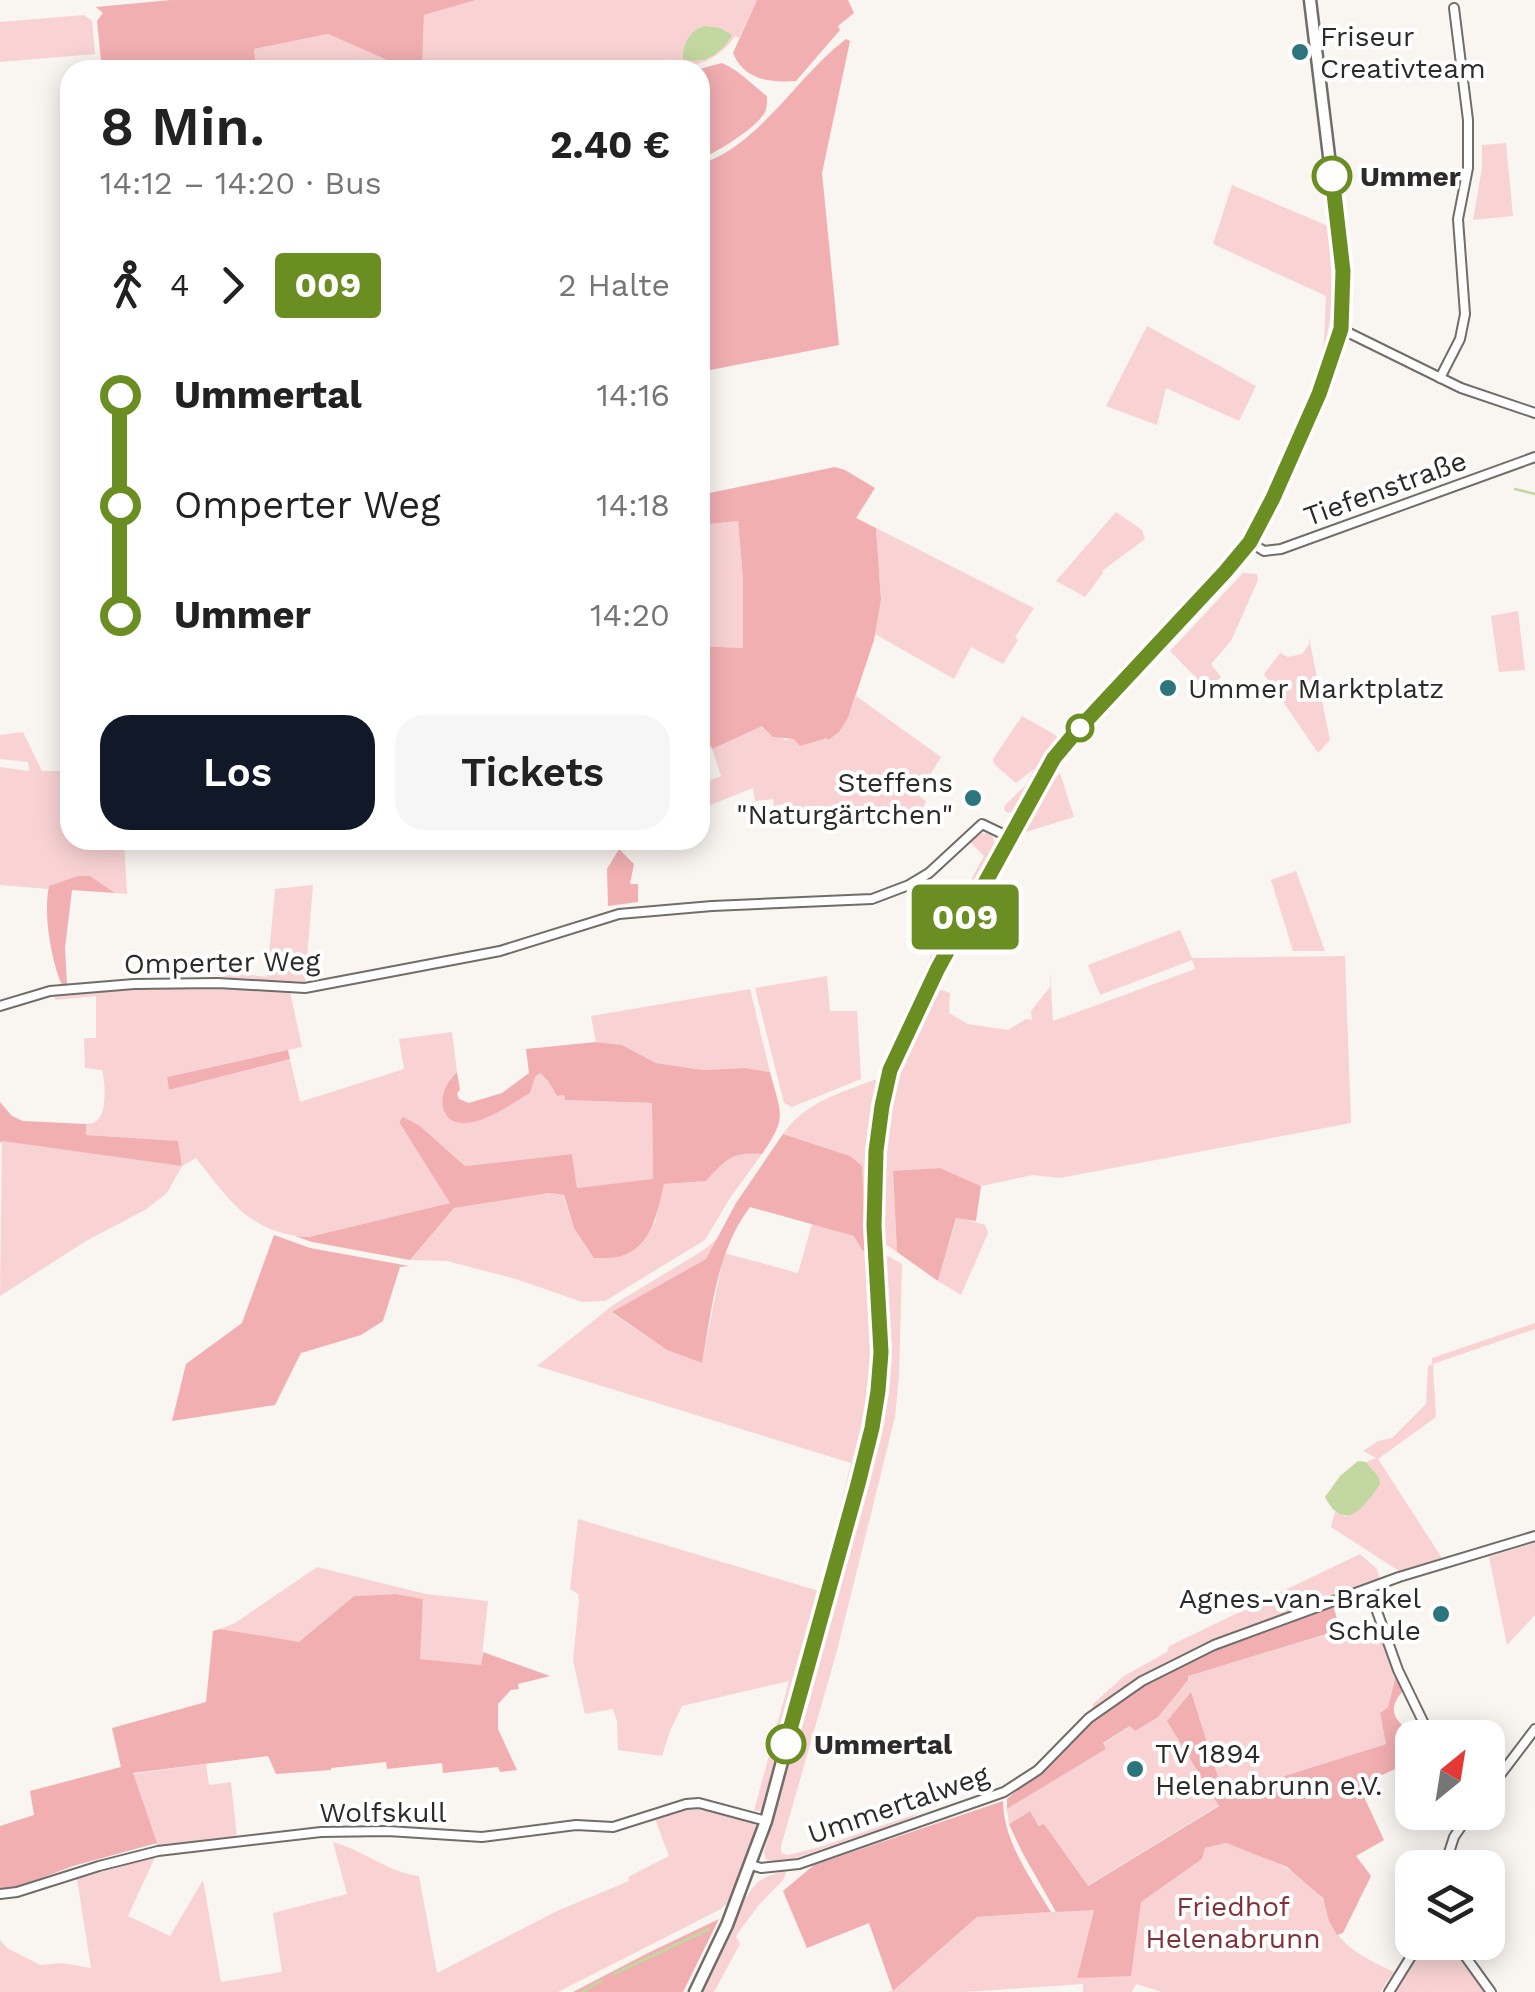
<!DOCTYPE html>
<html lang="de">
<head>
<meta charset="utf-8">
<style>
  body { margin:0; font-family:"Work Sans",sans-serif; background:#f6f6f6; color:#222; height:100vh; display:flex; flex-direction:column; font-size:38px; white-space:nowrap }
  * { box-sizing:border-box; margin:0 }
  p { font-size:32px; color:#767676 }
  .icon { flex:none; width:55px; height:55px; fill:none; stroke:currentColor; stroke-width:2; stroke-linecap:round; stroke-linejoin:round }
  .map { position:relative; flex:1; overflow:hidden }
  .details { position:absolute; left:60px; top:60px; width:650px; height:790px; display:flex; flex-direction:column; background:#fff; border-radius:30px; box-shadow:0 5px 25px #0003 }
  .details>* { flex:none }
  .badge { padding:0 20px; border-radius:8px; font-size:35px; line-height:65px }
  .needle { width:65px; rotate:30deg }
  .controls { position:absolute; left:1395px; top:1720px; display:grid; gap:20px }
  .controls a { display:grid; place-items:center; width:110px; height:110px; border-radius:20px; background:#fff; box-shadow:0 5px 25px #0003; font-size:50px }
  .map>.badge { position:absolute; translate:-50% -50%; box-shadow:0 0 0 5px #fff }
  .legs { display:flex; align-items:center; gap:15px; height:110px; padding:0 40px; font-size:32px }
  .legs p { margin-inline-start:auto }
  .headline { display:flex; align-items:center; justify-content:space-between; height:170px; padding:0 40px }
  h1 { font-size:55px; font-weight:600; line-height:75px }
  .primary-button { display:flex; gap:20px; margin-top:auto; padding:20px 40px }
  .primary-button a { flex:1; height:115px; border-radius:30px; background:#111827; color:#fff; font-size:40px; font-weight:600; line-height:115px; text-align:center }
  .primary-button a+a { background:#f6f6f6; color:#222 }
  ul { padding:0 40px; list-style:none }
  li { display:flex; align-items:center; gap:35px; height:110px; font-size:38px }
  li i { display:grid; place-items:center; width:15px; height:100%; margin:0 12px; background:currentColor }
  li i::after { content:''; width:25px; height:25px; margin:-12px; border:8px solid; border-radius:50%; background:#fff }
  li p { margin-inline-start:auto }
  li:first-child i { background:linear-gradient(#0000 50%,currentColor 0) }
  li:last-child i { background:linear-gradient(currentColor 50%,#0000 0) }
  .map>svg:first-child { display:block }
</style>
</head>
<body>
<div class="map">
<svg width="1535" height="1992" viewBox="0 0 1535 1992">
  <rect width="100%" height="100%" fill="#f9f5f1"/>
  <!-- green -->
  <g fill="#f9d3d4">
    <path d="M 476,0 L 757,0 L 739,38 L 735,36 C 722,55 706,64 683,67 L 682,70 L 422,70 L 424,15 Z"/>
    <path d="M 84,15 L 92,21 L 95,54 L 0,62 L 0,22 Z"/>
    <path d="M 328,34 L 410,70 L 256,70 L 254,49 Z"/>
    <path d="M 1506,143 L 1513,216 L 1473,220 L 1482,168 L 1482,145 Z"/>
    <path d="M 1232,185 L 1328,226 C 1331,270 1337,318 1320,360 L 1324,341 L 1326,296 L 1213,244 Z"/>
    <path d="M 1147,326 L 1256,386 L 1239,421 L 1166,388 L 1157,425 L 1106,406 Z"/>
    <path d="M 1116,512 L 1142,530 L 1145,539 L 1102,571 L 1103,573 L 1085,597 L 1056,581 Z"/>
    <path d="M 738,521 L 743,579 L 743,648 L 700,646 L 700,532 L 709,524 Z"/>
    <path d="M 876,528 L 1034,608 L 1015,637 L 1018,640 L 1003,664 L 971,647 L 954,679 L 875,634 L 881,600 Z"/>
    <path d="M 1243,573 L 1257,574 L 1258,580 L 1231,641 L 1211,664 L 1221,677 L 1208,690 L 1170,651 Z"/>
    <path d="M 1518,611 L 1525,670 L 1499,672 L 1491,616 Z"/>
    <path d="M 1309,638 L 1330,740 L 1318,753 L 1264,674 L 1280,653 L 1288,657 L 1302,654 L 1309,644 Z"/>
    <path d="M 856,696 L 941,757 L 918,795 L 926,801 L 917,822 L 908,812 L 828,829 L 828,807 L 793,813 L 791,803 L 774,806 L 773,799 L 755,801 L 753,788 L 700,809 L 700,784 L 721,776 L 712,749 L 762,725 L 785,740 L 794,738 L 848,718 Z"/>
    <path d="M 1022,716 L 1054,734 L 1061,741 L 1045,761 L 1015,811 L 1008,813 L 1004,810 L 1005,805 L 1026,785 L 1034,769 L 1016,783 L 995,765 L 993,759 Z"/>
    <path d="M 23,732 L 42,771 L 70,771 L 70,840 L 124,840 L 127,894 L 115,893 L 90,876 L 49,886 L 48,889 L 0,885 L 0,767 L 29,771 L 28,762 L 0,759 L 0,735 Z"/>
    <path d="M 1060,773 L 1074,817 L 1023,833 L 1054,779 Z"/>
    <path d="M 982,833 C 992,833 996,838 993,847 L 919,990 L 891,1059 L 885,1064 L 936,944 L 984,856 L 970,842 Z"/>
    <path d="M 1296,871 L 1325,951 L 1293,951 L 1271,880 Z"/>
    <path d="M 313,885 L 305,982 L 244,981 L 216,975 L 229,972 L 267,977 L 275,889 Z"/>
    <path d="M 1180,930 L 1192,958 L 1345,956 L 1351,1123 L 1060,1178 L 1033,1175 L 981,1186 L 940,1168 L 893,1172 L 897,1252 L 880,1241 C 880,1193 879,1143 890,1095 C 902,1046 928,998 951,953 L 955,956 L 939,989 L 950,993 L 949,1013 L 968,1024 L 1008,1030 L 1026,1019 L 1032,1020 L 1031,1011 L 1050,987 L 1050,971 L 1053,1021 L 1195,969 L 1192,960 L 1100,995 L 1088,965 Z"/>
    <path d="M 827,976 L 830,1011 L 857,1011 L 861,1079 L 792,1107 L 784,1103 L 755,988 Z"/>
    <path d="M 174,985 L 290,992 L 302,1047 L 167,1077 L 170,1090 L 290,1059 L 300,1102 L 404,1069 L 399,1039 L 452,1032 L 457,1072 L 450,1078 L 444,1114 L 533,1084 L 534,1077 L 540,1073 L 548,1081 L 557,1096 L 564,1095 L 565,1100 L 652,1103 L 653,1180 L 577,1188 L 572,1154 L 465,1166 L 420,1126 L 403,1118 L 399,1122 L 451,1203 L 309,1237 C 250,1234 229,1200 196,1158 L 182,1166 L 167,1193 L 145,1210 L 86,1241 L 0,1296 L 2,1141 L 182,1165 L 177,1141 L 86,1135 L 86,1124 C 89,1123 93,1124 95,1122 C 108,1115 105,1081 102,1070 L 85,1068 L 84,1038 L 96,1038 L 96,996 L 55,1000 L 55,997 Z"/>
    <path d="M 750,989 L 770,1072 L 745,1068 L 703,1070 L 656,1063 L 622,1045 L 596,1042 L 591,1016 Z"/>
    <path d="M 883,1079 C 876,1114 870,1149 869,1185 C 866,1252 877,1319 873,1385 L 868,1385 L 866,1389 L 869,1405 L 861,1450 L 821,1598 L 817,1600 L 815,1609 L 818,1614 L 761,1811 L 754,1811 L 789,1681 L 682,1706 L 670,1731 L 662,1756 L 618,1750 L 617,1721 L 613,1709 L 585,1714 L 573,1660 L 579,1600 L 578,1594 L 570,1589 L 578,1519 L 819,1591 L 851,1463 L 537,1366 L 613,1305 L 702,1251 L 717,1239 L 706,1259 L 612,1313 L 667,1350 L 702,1363 L 724,1253 L 798,1273 L 812,1224 L 855,1236 L 862,1250 L 850,1156 L 783,1134 C 804,1103 840,1093 874,1080 Z"/>
    <path d="M 739,1153 L 762,1154 L 730,1198 L 705,1240 L 605,1301 L 582,1302 L 516,1279 L 447,1261 L 410,1260 L 454,1208 L 549,1193 L 563,1195 L 574,1228 L 655,1223 L 663,1184 L 706,1181 L 726,1160 Z"/>
    <path d="M 957,1217 L 985,1225 L 988,1233 L 961,1295 L 938,1281 Z"/>
    <path d="M 888,1256 L 902,1264 L 899,1376 L 895,1417 L 836,1654 L 781,1846 L 781,1853 L 788,1855 L 820,1847 L 919,1813 L 911,1818 L 784,1862 L 766,1860 L 764,1852 L 833,1600 L 881,1405 L 886,1345 L 882,1261 Z"/>
    <path d="M 1535,1323 L 1535,1329 L 1433,1364 L 1436,1417 L 1378,1459 L 1442,1558 L 1399,1571 L 1331,1527 L 1335,1512 L 1346,1517 L 1378,1476 L 1366,1462 L 1376,1458 L 1363,1451 L 1378,1441 L 1392,1438 L 1426,1404 L 1428,1366 L 1432,1364 L 1432,1358 Z"/>
    <path d="M 1535,1542 L 1535,1615 L 1507,1645 L 1489,1557 Z"/>
    <path d="M 1360,1554 L 1377,1569 L 1379,1578 L 1376,1581 L 1204,1645 L 1125,1686 L 1092,1710 L 1093,1704 L 1124,1676 L 1167,1652 L 1169,1646 Z"/>
    <path d="M 317,1567 L 426,1594 L 488,1601 L 481,1665 L 419,1659 L 423,1599 L 396,1594 L 354,1596 L 299,1643 L 220,1629 L 235,1623 Z"/>
    <path d="M 1349,1628 L 1353,1639 L 1378,1631 L 1396,1676 L 1388,1707 L 1380,1713 L 1386,1744 L 1237,1791 L 1222,1789 L 1191,1693 L 1168,1721 L 1219,1805 L 1087,1886 L 1044,1825 L 1040,1826 L 1029,1811 L 1009,1824 L 1007,1809 L 1106,1749 L 1103,1744 L 1131,1726 L 1134,1731 L 1187,1676 Z"/>
    <path d="M 206,1764 L 209,1785 L 231,1782 L 237,1838 L 158,1848 L 132,1774 Z"/>
    <path d="M 695,1806 L 752,1821 L 757,1828 L 730,1900 L 721,1909 L 558,1992 L 0,1992 L 0,1940 L 7,1948 L 40,1965 L 62,1963 L 91,1968 L 77,1879 L 155,1857 L 128,1916 L 170,1936 L 203,1880 L 221,1982 L 282,1972 L 273,1913 L 347,1894 L 333,1842 C 363,1850 389,1873 419,1876 L 437,1973 L 557,1911 L 629,1881 L 628,1877 L 669,1856 L 655,1819 Z"/>
    <path d="M 1226,1843 C 1259,1856 1299,1867 1321,1897 C 1327,1904 1327,1917 1332,1926 C 1344,1949 1371,1961 1394,1972 L 1380,1992 L 1162,1992 L 1136,1984 L 1132,1992 L 1083,1992 L 1083,1984 L 966,1992 L 884,1992 L 893,1991 L 977,1917 L 1094,1909 L 1077,1978 L 1140,1902 L 1202,1859 L 1205,1848 Z"/>
    <path d="M 787,1870 L 783,1880 L 758,1906 L 736,1936 L 740,1944 L 714,1992 L 702,1992 C 714,1964 737,1903 757,1883 C 765,1876 777,1873 787,1870 Z"/>
    <path d="M 1424,1943 L 1450,1943 L 1485,1992 L 1394,1992 Z"/>
  </g>
  <!-- forest -->
  <g fill="#f2afb2">
    <path d="M 171,0 L 476,0 L 424,15 L 422,70 L 410,70 L 328,34 L 254,49 L 256,70 L 102,70 L 97,21 L 103,13 L 96,7 Z"/>
    <path d="M 757,0 L 848,0 L 854,13 L 838,26 L 840,30 L 796,81 C 770,83 744,80 733,53 Z"/>
    <path d="M 846,39 L 850,41 L 822,173 L 839,345 L 700,372 L 700,165 C 763,142 794,79 846,39 Z"/>
    <path d="M 722,63 C 739,70 752,85 767,96 C 767,99 767,110 765,112 C 757,128 717,152 700,159 L 700,70 L 696,70 Z"/>
    <path d="M 835,467 L 845,470 L 875,488 L 856,518 L 876,528 L 881,600 L 874,640 L 848,718 L 839,732 L 828,740 L 827,738 L 800,746 L 794,739 L 773,737 L 762,726 L 712,749 L 708,740 L 700,743 L 700,646 L 743,648 L 743,579 L 738,521 L 709,524 L 700,532 L 700,495 Z"/>
    <path d="M 619,849 L 634,864 L 630,884 L 638,884 L 638,902 L 608,906 L 607,869 Z"/>
    <path d="M 78,876 L 90,876 L 115,893 L 72,890 L 65,948 L 67,985 L 62,985 C 51,960 43,913 49,886 Z"/>
    <path d="M 596,1042 L 622,1045 L 656,1063 L 703,1070 L 745,1068 L 770,1072 C 781,1115 788,1116 762,1154 C 730,1152 728,1158 706,1181 L 664,1184 C 657,1213 652,1248 618,1257 C 611,1258 601,1258 594,1258 L 574,1228 L 564,1195 L 549,1193 L 454,1208 L 410,1260 L 312,1242 L 295,1236 L 309,1237 L 450,1203 L 399,1122 L 403,1117 L 420,1126 L 465,1166 L 572,1154 L 577,1188 L 653,1179 L 652,1103 L 565,1100 L 564,1095 L 557,1096 L 548,1081 L 540,1073 L 535,1077 L 530,1093 C 512,1103 493,1118 473,1122 C 436,1130 435,1091 457,1072 L 460,1090 L 457,1093 L 459,1099 L 469,1103 L 502,1093 L 529,1073 L 526,1049 Z"/>
    <path d="M 288,1050 L 290,1059 L 169,1090 L 167,1077 Z"/>
    <path d="M 0,1102 L 12,1116 L 23,1121 L 86,1124 L 86,1135 L 178,1141 L 182,1166 L 2,1141 L 0,1143 Z"/>
    <path d="M 783,1134 L 850,1156 L 862,1166 L 866,1252 L 862,1250 L 854,1236 L 750,1207 C 716,1252 712,1310 702,1363 L 667,1350 L 612,1312 L 706,1259 L 736,1203 Z"/>
    <path d="M 940,1168 L 981,1186 L 976,1221 L 956,1218 L 938,1281 L 897,1252 L 893,1171 Z"/>
    <path d="M 274,1235 L 310,1248 L 409,1266 L 400,1267 L 383,1321 L 361,1335 L 301,1353 L 275,1405 L 172,1421 L 186,1364 L 242,1323 Z"/>
    <path d="M 396,1594 L 423,1599 L 420,1659 L 481,1665 L 483,1652 L 550,1676 L 518,1684 L 519,1689 L 511,1690 L 498,1704 L 498,1729 L 517,1770 L 500,1772 L 498,1767 L 443,1773 L 442,1763 L 387,1769 L 386,1762 L 331,1768 L 331,1770 L 276,1774 L 268,1756 L 133,1773 L 157,1843 L 73,1866 L 18,1887 L 0,1889 L 0,1826 L 34,1815 L 30,1791 L 121,1767 L 112,1728 L 206,1702 L 213,1631 L 220,1629 L 299,1642 L 354,1596 Z"/>
    <path d="M 1333,1605 L 1340,1630 L 1188,1676 L 1188,1680 L 1158,1717 L 1135,1731 L 1130,1726 L 1103,1743 L 1106,1749 L 1007,1809 L 1007,1799 C 1042,1770 1074,1735 1110,1708 C 1171,1663 1261,1627 1333,1605 Z"/>
    <path d="M 1396,1676 L 1403,1691 C 1381,1715 1403,1729 1425,1737 L 1412,1738 L 1412,1761 L 1359,1786 L 1384,1840 L 1356,1856 L 1371,1876 L 1343,1933 L 1337,1935 L 1329,1921 L 1323,1898 L 1287,1867 L 1226,1843 L 1205,1848 L 1202,1859 L 1141,1902 L 1131,1976 L 1077,1978 L 1094,1910 L 1056,1912 L 1022,1852 L 1009,1824 L 1030,1811 L 1039,1826 L 1044,1824 L 1088,1886 L 1219,1806 L 1167,1721 L 1191,1692 L 1222,1789 L 1237,1791 L 1386,1744 L 1380,1713 L 1388,1707 Z"/>
    <path d="M 1003,1801 C 1003,1841 1031,1878 1051,1912 L 977,1917 L 893,1991 L 869,1923 L 807,1948 L 783,1891 L 814,1865 Z"/>
    <path d="M 719,1919 L 683,1992 L 573,1992 L 648,1953 Z"/>
  </g>
  <!-- water -->
  <g fill="#c2d8a0">
    <path d="M 704,26 L 720,28 L 732,35 C 722,53 705,65 683,59 C 682,44 690,31 704,26 Z"/>
    <path d="M 1358,1461 L 1366,1462 L 1378,1476 L 1380,1484 C 1364,1508 1344,1534 1325,1497 L 1340,1476 Z"/>
  </g>
  <g fill="none" stroke-linecap="round" stroke-linejoin="round">
    <!-- stream -->
    <g stroke="#c2d8a0" stroke-width="2.5">
      <path d="M 1515,489 L 1535,494"/>
      <path d="M 614,1974 L 709,1929"/>
      <path d="M 582,1992 L 601,1981"/>
    </g>
    <defs>
      <g id="street">
        <path d="M 1341,329 L 1461,388 L 1535,413"/>
        <path d="M 1440,378 L 1460,339 L 1465,314 L 1458,219 L 1468,168 L 1468,120 L 1454,8"/>
        <path d="M 1250,542 L 1264,551 L 1281,549 L 1535,457"/>
        <path d="M 0,1006 L 50,991 L 134,984 L 218,983 L 305,988 L 500,951 L 619,914 L 712,906 L 872,899 L 909,885 L 929,873 L 982,824 L 1009,837"/>
        <path d="M 1369,1589 L 1398,1670 L 1431,1738"/>
        <path d="M 1488,1791 L 1535,1729"/>
        <path d="M 751,1865 L 761,1868 L 799,1864 L 1004,1792 L 1038,1770 L 1089,1718 L 1142,1681 L 1214,1645 L 1399,1577 L 1535,1536"/>
        <path d="M 1444,1868 L 1454,1837 L 1471,1812"/>
        <path d="M 0,1894 L 17,1892 L 99,1866 L 158,1851 L 321,1832 L 388,1831 L 482,1837 L 576,1825 L 613,1827 L 686,1804 L 699,1803 L 766,1821"/>
        <path d="M 1455,1942 L 1491,1992"/>
        <path d="M 1389,1992 L 1420,1942"/>
      </g>
      <path id="secondary" d="M 695,1992 L 727,1925 L 766,1821 L 872,1428 L 881,1352 L 875,1226 L 876,1151 L 882,1106 L 891,1070 L 938,967 L 1054,758 L 1091,715 L 1194,608 L 1250,542 L 1273,497 L 1319,394 L 1334,355 L 1341,329 L 1343,271 L 1310,0"/>
    </defs>
    <!-- street casing -->
    <use href="#street" stroke="#716d69" stroke-width="12"/>
    <!-- secondary casing -->
    <use href="#secondary" stroke="#716d69" stroke-width="15"/>
    <!-- street -->
    <use href="#street" stroke="#fff" stroke-width="8"/>
    <!-- secondary -->
    <use href="#secondary" stroke="#fff" stroke-width="10"/>
  </g>
  <g fill="none" stroke-linecap="round" stroke-linejoin="round">
    <defs>
      <path id="line-1" d="M 786,1744 L 858,1484 L 872,1428 L 878,1391 L 881,1352 L 874,1226 L 876,1151 L 882,1106 L 890,1070 L 938,968 L 1054,758 L 1075,733 L 1225,572 L 1250,542 L 1273,498 L 1319,394 L 1341,329 L 1343,271 L 1332,176"/>
    </defs>
    <!-- line-1 casing -->
    <use href="#line-1" stroke="#fff" stroke-width="22"/>
    <!-- line-1 -->
    <use href="#line-1" stroke="#6b8e23" stroke-width="15"/>
  </g>
  <!-- markers -->
  <g fill="#2d757e" stroke="#fff" stroke-width="4">
    <circle cx="1300" cy="52" r="10"/>
    <circle cx="1168" cy="688" r="10"/>
    <circle cx="973" cy="798" r="10"/>
    <circle cx="1441" cy="1614" r="10"/>
    <circle cx="1135" cy="1769" r="10"/>
  </g>
  <g fill="#fff" stroke="#6b8e23" stroke-width="5">
    <circle cx="1332" cy="176" r="18"/>
    <circle cx="1080" cy="728" r="12"/>
    <circle cx="786" cy="1744" r="18"/>
  </g>
  <g text-anchor="middle" stroke-width="8" stroke-linejoin="round" paint-order="stroke">
    <!-- poi labels -->
    <g font-size="28" fill="#2c2b29" stroke="#fff" text-anchor="start">
      <text x="1320" y="46">Friseur<tspan x="1320" dy="32">Creativteam</tspan></text>
      <text x="1188" y="698">Ummer Marktplatz</text>
      <text x="953" y="792" text-anchor="end">Steffens<tspan x="953" dy="32">"Naturgärtchen"</tspan></text>
      <text x="1421" y="1608" text-anchor="end">Agnes-van-Brakel<tspan x="1421" dy="32">Schule</tspan></text>
      <text x="1155" y="1763">TV 1894<tspan x="1155" dy="32">Helenabrunn e.V.</tspan></text>
    </g>
    <!-- stop labels -->
    <g font-size="28" font-weight="bold" fill="#2c2b29" stroke="#fff" text-anchor="start">
      <text x="1360" y="186">Ummer</text>
      <text x="814" y="1754">Ummertal</text>
    </g>
    <!-- street labels -->
    <g font-size="28" fill="#2c2b29" stroke="#fff">
      <text transform="translate(1385 488) rotate(-20)" y="10">Tiefenstraße</text>
      <text transform="translate(222 962) rotate(-1)" y="10">Omperter Weg</text>
      <text transform="translate(898 1804) rotate(-19)" y="10">Ummertalweg</text>
      <text x="383" y="1822">Wolfskull</text>
    </g>
    <!-- park labels -->
    <g font-size="28" fill="#80323a" stroke="#fff">
      <text x="1233" y="1916">Friedhof<tspan x="1233" dy="32">Helenabrunn</tspan></text>
    </g>
  </g>
</svg>
<div class="controls">
<a><svg class="needle" viewBox="-14 -14 28 28"><path d="M0-13l5 13h-10z" fill="#e53935"/><path d="M0 13l5-13h-10z" fill="#767676"/></svg></a>
<a><svg class="icon" aria-label="layers" viewBox="0 0 24 24"><path d="M12 4l9 5-9 5-9-5zM3 14l9 5 9-5"/></svg></a>
</div>
<b class="badge" style="left:965px;top:917px;background:#6b8e23;color:#fff">009</b>
<section class="details">
<div class="headline"><div><h1>8 Min.</h1><p>14:12 – 14:20 · Bus</p></div><b>2.40 €</b></div>
<div class="legs"><svg class="icon" aria-label="walk" viewBox="0 0 24 24"><circle cx="13" cy="4" r="2"/><path d="M13 8l-2 6 4 7M11 14l-3 7M7 12l3-4h3l4 4"/></svg>4<svg class="icon" aria-label="forward" viewBox="0 0 24 24"><path d="M9 5l7 7-7 7"/></svg><b class="badge" style="background:#6b8e23;color:#fff">009</b><p>2 Halte</p></div>
<ul>
<li><i style="color:#6b8e23"></i><b>Ummertal</b><p>14:16</p></li>
<li><i style="color:#6b8e23"></i><span>Omperter Weg</span><p>14:18</p></li>
<li><i style="color:#6b8e23"></i><b>Ummer</b><p>14:20</p></li>
</ul>
<div class="primary-button"><a>Los</a><a>Tickets</a></div>
</section>
</div>
</body>
</html>
